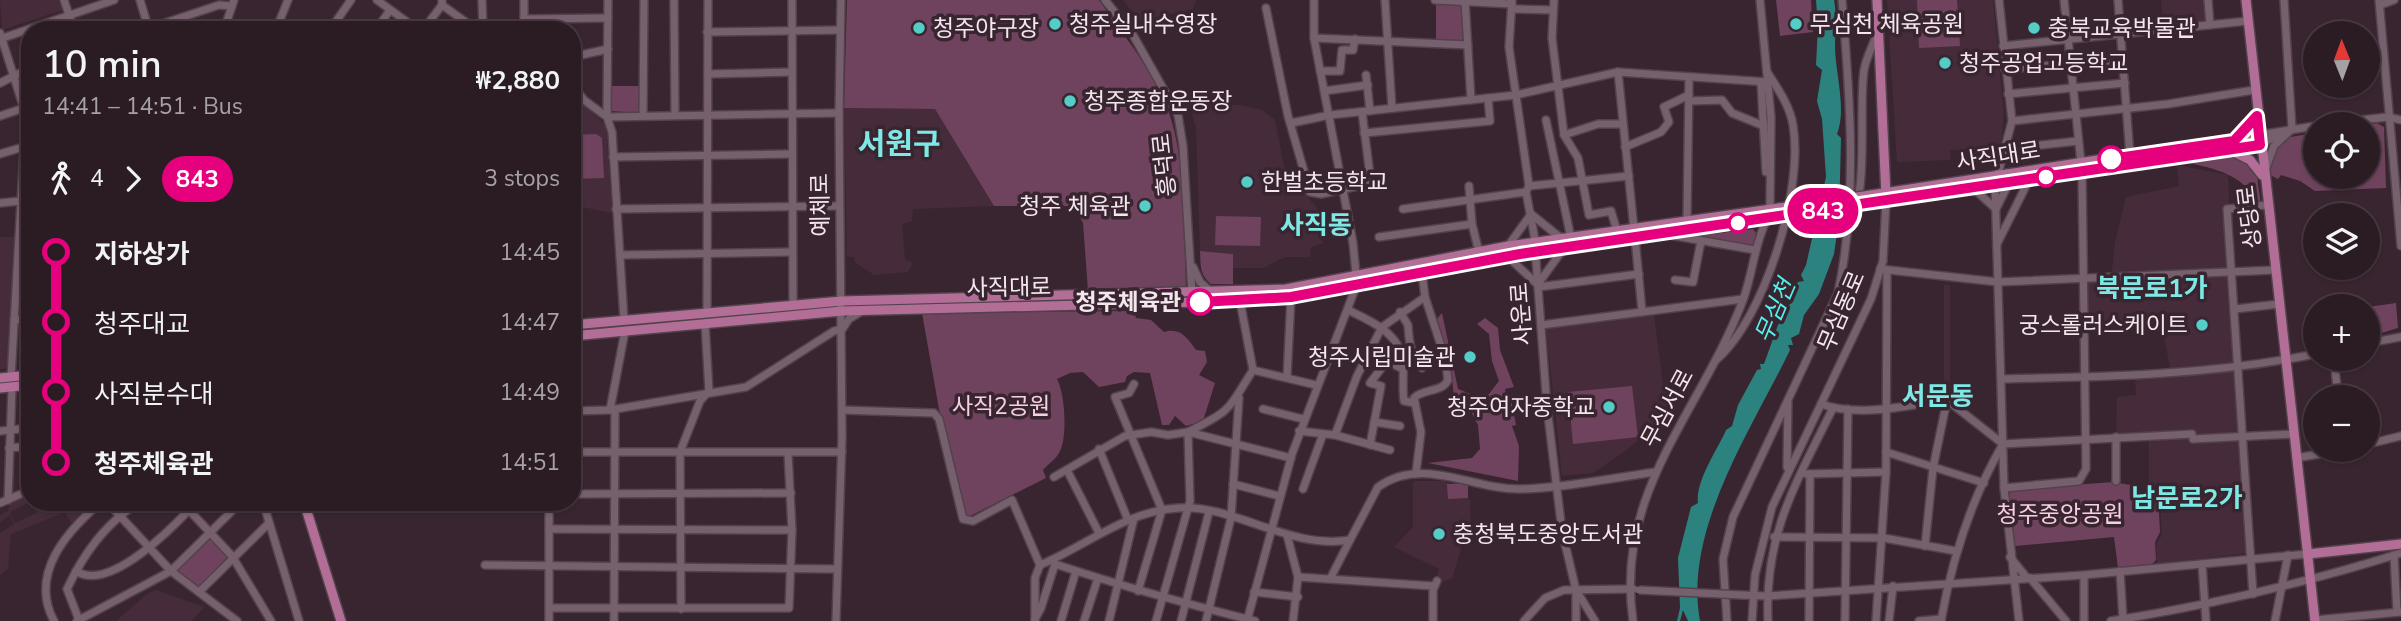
<!DOCTYPE html>
<html lang="en">
<head>
<meta charset="utf-8">
<style>
  body { margin:0; font-family:"Nunito Sans","Noto Sans KR",sans-serif; background:#33252c; color:#f1f3f6; height:100vh; display:flex; flex-direction:column; font-size:26px; white-space:nowrap }
  * { box-sizing:border-box; margin:0 }
  p { font-size:23px; color:#a6a1a6 }
  .icon { flex:none; width:38px; height:38px; fill:none; stroke:currentColor; stroke-width:2; stroke-linecap:round; stroke-linejoin:round }
  .map { position:relative; flex:1; overflow:hidden }
  .sheet { position:absolute; left:21px; top:21px; width:560px; height:490px; display:flex; flex-direction:column; background:#2b1c24; border-radius:28px; box-shadow:0 2px 5px #0004,0 0 0 2px #473a41 }
  .sheet>* { flex:none }
  .badge { padding:0 14px; border-radius:23px; font-size:24px; line-height:46px }
  .needle { width:46px; rotate:359deg }
  .fabs { position:absolute; left:2303px; top:21px; display:grid; gap:14px }
  .fabs a { display:grid; place-items:center; width:77px; height:77px; border-radius:50%; background:#2b1c24; box-shadow:0 2px 5px #0004,0 0 0 2px #473a41; font-size:35px }
  .map>.badge { position:absolute; translate:-50% -50%; box-shadow:0 0 0 4px #fff }
  .legs { display:flex; align-items:center; gap:10px; height:77px; padding:0 21px; font-size:23px }
  .legs p { margin-inline-start:auto }
  .overview { display:flex; align-items:center; justify-content:space-between; height:119px; padding:0 21px }
  h1 { font-size:38px; font-weight:600; line-height:52px }
  ul { padding:0 21px; list-style:none }
  li { display:flex; align-items:center; gap:24px; height:70px; font-size:26px }
  li i { display:grid; place-items:center; width:10px; height:100%; margin:0 9px; background:currentColor }
  li i::after { content:''; width:18px; height:18px; margin:-9px; border:5px solid; border-radius:50%; background:#2b1c24 }
  li p { margin-inline-start:auto }
  li:first-child i { background:linear-gradient(#0000 50%,currentColor 0) }
  li:last-child i { background:linear-gradient(currentColor 50%,#0000 0) }
  .map>svg:first-child { display:block }
</style>
</head>
<body>
<div class="map">
<svg width="2401" height="621" viewBox="0 0 2401 621">
  <rect width="100%" height="100%" fill="#392530"/>
  <!-- built -->
  <g fill="#462c3b">
    <path d="M 0,0 L 60,0 L 63,10 L 2,30 Z"/>
    <path d="M 1123,0 L 1196,0 L 1193,9 L 1139,21 Z"/>
    <path d="M 1887,0 L 1993,0 L 2004,115 L 2000,148 L 1950,150 L 1951,160 L 1897,162 Z"/>
    <path d="M 2161,0 L 2205,0 L 2207,22 L 2163,27 Z"/>
    <path d="M 572,91 L 606,126 L 612,213 L 572,205 Z"/>
    <path d="M 1199,104 L 1240,105 L 1262,110 L 1275,120 L 1284,167 L 1323,216 L 1324,224 L 1317,233 L 1323,243 L 1311,247 L 1310,257 L 1285,257 L 1263,268 L 1233,268 L 1232,254 L 1200,251 L 1196,128 L 1190,106 Z"/>
    <path d="M 844,108 L 935,109 L 994,206 L 913,209 L 912,221 L 902,224 L 905,260 L 913,262 L 908,272 L 874,275 L 855,262 L 854,257 L 847,257 Z"/>
    <path d="M 2177,165 L 2228,175 L 2247,553 L 2157,564 L 2156,544 L 2162,535 L 2159,493 L 2149,493 L 2149,434 L 2116,435 L 2117,397 L 2136,395 L 2135,376 L 2171,373 L 2163,330 L 2148,332 L 2148,322 L 2088,325 L 2086,282 L 2111,280 L 2115,243 L 2126,197 L 2179,186 Z"/>
    <path d="M 0,237 L 17,237 L 9,368 L 0,369 Z"/>
    <rect x="1944" y="285" width="6" height="110"/>
    <path d="M 1654,315 L 1664,391 L 1677,391 L 1645,434 L 1629,448 L 1593,473 L 1562,476 L 1546,327 Z"/>
    <path d="M 1416,481 L 1445,481 L 1470,500 L 1471,542 L 1463,542 L 1452,579 L 1441,582 L 1436,580 L 1439,569 L 1394,547 L 1413,527 L 1413,483 Z"/>
    <path d="M 30,495 L 30,502 L 10,512 L 15,523 L 37,513 L 32,502 L 99,502 L 71,523 L 65,512 L 11,534 L 8,569 L 0,575 L 0,533 L 14,524 L 10,515 L 0,522 L 0,515 L 8,511 L 10,503 Z"/>
    <path d="M 156,590 L 204,607 L 192,621 L 116,621 L 147,594 Z"/>
  </g>
  <!-- green -->
  <g fill="#6f435d">
    <path d="M 847,0 L 1099,0 C 1127,40 1165,85 1175,134 C 1186,184 1184,238 1186,289 L 1088,291 L 1083,223 L 1074,206 L 994,206 L 935,109 L 844,108 Z"/>
    <path d="M 1776,0 L 1811,0 L 1813,32 L 1780,36 Z"/>
    <path d="M 1917,0 L 1957,0 L 1960,46 L 1919,48 Z"/>
    <path d="M 1436,3 L 1460,4 L 1463,7 L 1465,38 L 1462,43 L 1436,42 Z"/>
    <path d="M 611,86 L 641,86 L 639,113 L 611,111 Z"/>
    <path d="M 2377,123 L 2384,127 L 2386,188 L 2315,191 L 2300,181 L 2281,175 L 2278,179 L 2268,174 L 2274,150 L 2284,138 L 2315,133 L 2315,177 L 2368,177 L 2368,125 Z"/>
    <path d="M 596,134 L 602,138 L 604,178 L 572,179 L 572,135 Z"/>
    <path d="M 2231,157 L 2243,160 L 2256,170 L 2261,204 C 2241,176 2224,171 2190,163 Z"/>
    <path d="M 1216,216 L 1261,217 L 1260,246 L 1215,245 Z"/>
    <path d="M 1753,229 L 1756,233 L 1753,246 L 1687,237 Z"/>
    <path d="M 1200,251 L 1233,254 L 1233,284 L 1211,284 C 1199,274 1201,265 1200,251 Z"/>
    <path d="M 2396,303 L 2398,328 L 2368,337 L 2368,307 Z"/>
    <path d="M 1134,311 L 1136,318 L 1151,320 L 1164,332 C 1181,327 1187,338 1196,350 L 1205,351 L 1207,362 L 1199,375 L 1215,383 L 1203,421 L 1186,426 L 1175,416 L 1169,425 L 1162,425 L 1150,373 L 1134,372 L 1127,376 L 1125,382 L 1099,387 L 1083,372 L 1070,373 L 1057,379 C 1065,393 1068,439 1059,453 C 1056,459 1048,464 1043,470 L 1046,478 L 968,517 L 965,514 L 939,409 L 922,313 Z"/>
    <path d="M 1442,313 L 1458,389 L 1473,395 L 1489,394 L 1499,381 L 1492,361 L 1489,334 L 1477,324 L 1485,318 L 1498,328 L 1500,350 L 1514,387 L 1505,389 L 1506,395 L 1513,398 L 1511,399 L 1516,425 L 1512,426 L 1519,446 L 1518,481 L 1428,463 L 1472,458 L 1480,449 L 1478,425 L 1465,400 L 1454,398 L 1451,368 L 1436,320 Z"/>
    <path d="M 1632,386 L 1638,437 L 1573,444 L 1568,392 Z"/>
    <path d="M 2113,482 L 2137,486 L 2139,494 L 2158,494 L 2160,532 L 2155,542 L 2156,560 L 2151,565 L 2118,568 L 2114,537 L 2015,546 L 2009,490 Z"/>
    <path d="M 1468,483 L 1468,498 L 1448,499 L 1447,484 Z"/>
    <path d="M 211,535 L 229,555 L 198,589 L 175,570 Z"/>
  </g>
  <!-- water -->
  <path fill="#2c827e" d="M 1816,0 L 1834,0 C 1837,15 1835,30 1835,45 C 1835,73 1847,109 1837,134 L 1841,138 L 1839,219 L 1834,254 L 1819,294 L 1804,315 L 1799,334 L 1791,338 L 1793,345 L 1788,345 L 1790,350 C 1752,429 1683,529 1700,621 L 1688,621 L 1683,610 L 1680,621 L 1677,621 L 1680,608 L 1678,558 L 1691,507 L 1698,503 C 1695,481 1719,447 1726,430 L 1732,426 L 1738,405 L 1757,370 L 1761,369 L 1760,364 L 1764,364 L 1778,325 L 1795,295 L 1792,291 L 1798,282 L 1804,281 L 1801,275 L 1806,265 L 1826,177 L 1822,119 L 1817,101 L 1822,70 L 1816,65 L 1818,27 Z"/>
  <g fill="none" stroke-linecap="round" stroke-linejoin="round">
    <defs>
      <g id="minor">
        <path d="M 64,0 L 74,30"/>
        <path d="M 140,0 L 149,30"/>
        <path d="M 377,0 L 418,30"/>
        <path d="M 482,0 L 483,30"/>
        <path d="M 608,0 L 607,117 L 612,132 L 624,320"/>
        <path d="M 674,0 L 675,115"/>
        <path d="M 792,0 L 793,305"/>
        <path d="M 1105,0 L 1133,35 L 1178,115 L 1183,146 L 1192,293"/>
        <path d="M 1385,0 L 1392,108"/>
        <path d="M 1435,0 L 1512,4"/>
        <path d="M 1465,0 L 1471,100"/>
        <path d="M 1512,0 L 1509,47 L 1529,186 L 1526,192 L 1534,234 L 1547,407 L 1562,531 L 1576,590 L 1595,621"/>
        <path d="M 1554,0 L 1552,38 L 1564,135 L 1578,158 L 1589,215 L 1611,211 L 1617,231"/>
        <path d="M 1760,0 L 1771,117 L 1770,210"/>
        <path d="M 1999,0 L 2012,121 L 1995,185 L 2004,488 L 2019,621"/>
        <path d="M 2118,0 L 2130,156"/>
        <path d="M 2208,0 L 2210,25"/>
        <path d="M 2284,0 L 2292,129"/>
        <path d="M 2379,0 L 2401,246"/>
        <path d="M 442,5 L 477,30"/>
        <path d="M 2380,5 L 2394,0"/>
        <path d="M 1266,8 L 1288,116 L 1310,192 L 1321,194 L 1371,183 L 1362,112"/>
        <path d="M 1512,9 L 1552,10"/>
        <path d="M 524,19 L 608,18"/>
        <path d="M 144,30 L 219,5 L 232,6"/>
        <path d="M 224,30 L 234,0"/>
        <path d="M 276,30 L 288,0"/>
        <path d="M 330,30 L 351,0"/>
        <path d="M 376,30 L 390,10"/>
        <path d="M 423,30 L 442,5 L 442,0"/>
        <path d="M 524,30 L 524,0"/>
        <path d="M 707,32 L 840,30"/>
        <path d="M 0,33 L 26,115 L 11,377"/>
        <path d="M 1314,38 L 1468,45"/>
        <path d="M 0,39 L 114,0"/>
        <path d="M 2003,46 L 2248,21"/>
        <path d="M 572,57 L 608,49"/>
        <path d="M 2005,69 L 2123,60"/>
        <path d="M 1320,71 L 1340,71 L 1342,50 L 1353,50 L 1355,39"/>
        <path d="M 1618,72 L 1634,229"/>
        <path d="M 708,74 L 792,72"/>
        <path d="M 1366,75 L 1370,111"/>
        <path d="M 1761,82 L 1766,172"/>
        <path d="M 0,83 L 30,68"/>
        <path d="M 572,84 L 584,100 L 607,117 L 839,113"/>
        <path d="M 1324,91 L 1368,85"/>
        <path d="M 2008,94 L 2125,83"/>
        <path d="M 1689,101 L 1722,100 L 1732,113 L 1764,126"/>
        <path d="M 0,116 L 30,106"/>
        <path d="M 643,116 L 644,0"/>
        <path d="M 1546,120 L 1571,238"/>
        <path d="M 2012,121 L 2168,104 L 2254,90"/>
        <path d="M 1291,123 L 1330,115 L 1516,95 L 1618,72 L 1768,82"/>
        <path d="M 2324,124 L 2388,117 L 2401,120"/>
        <path d="M 1364,133 L 1490,121 L 1488,98"/>
        <path d="M 1564,135 L 1598,124 L 1623,124"/>
        <path d="M 2259,135 L 2315,126"/>
        <path d="M 2260,144 L 2282,134"/>
        <path d="M 1625,147 L 1661,132 L 1669,122 L 1664,107 L 1689,95"/>
        <path d="M 2005,149 L 2078,141"/>
        <path d="M 0,154 L 30,145"/>
        <path d="M 613,157 L 791,154"/>
        <path d="M 2266,168 L 2274,146 L 2292,129"/>
        <path d="M 1469,186 L 1472,224 L 1479,252"/>
        <path d="M 1529,186 L 1629,176"/>
        <path d="M 1973,188 L 1996,209 L 2009,183"/>
        <path d="M 0,203 L 30,200"/>
        <path d="M 616,209 L 839,206"/>
        <path d="M 1403,209 L 1526,192"/>
        <path d="M 1531,214 L 1562,239"/>
        <path d="M 1687,221 L 1689,78"/>
        <path d="M 1848,227 C 1870,194 1858,111 1864,70 C 1866,58 1873,45 1877,34"/>
        <path d="M 1670,235 L 1755,250"/>
        <path d="M 1379,237 L 1472,224"/>
        <path d="M 1635,238 L 1642,311"/>
        <path d="M 1997,244 L 2029,180"/>
        <path d="M 1508,246 L 1531,214"/>
        <path d="M 620,255 L 791,252"/>
        <path d="M 1507,256 L 1537,284"/>
        <path d="M 1193,267 L 1200,282 L 1210,291"/>
        <path d="M 1880,269 L 1998,282 L 2275,270"/>
        <path d="M 17,272 L 30,272"/>
        <path d="M 1675,280 L 1693,282 L 1701,241"/>
        <path d="M 1538,284 L 1564,248"/>
        <path d="M 1538,287 L 1639,274"/>
        <path d="M 572,291 L 576,318 L 573,328"/>
        <path d="M 1240,301 L 1253,370"/>
        <path d="M 2235,309 L 2279,304"/>
        <path d="M 1348,310 C 1371,321 1400,333 1403,362 C 1404,376 1402,388 1404,401 L 1415,403"/>
        <path d="M 1400,312 L 1408,325 C 1409,340 1410,356 1422,368"/>
        <path d="M 707,313 L 708,0"/>
        <path d="M 14,320 L 30,319"/>
        <path d="M 1541,325 L 1743,299"/>
        <path d="M 843,328 L 849,319 L 862,311"/>
        <path d="M 2368,343 L 2401,337"/>
        <path d="M 2334,359 L 2338,397"/>
        <path d="M 1716,360 C 1765,318 1804,189 1793,125 C 1790,106 1778,89 1767,72"/>
        <path d="M 1253,370 L 1316,385"/>
        <path d="M 1287,377 L 1291,297"/>
        <path d="M 2002,379 C 2106,377 2212,375 2315,354"/>
        <path d="M 1134,384 L 1129,393 L 1115,397 L 1162,510 L 1138,591"/>
        <path d="M 1821,404 C 1860,418 1908,405 1947,400 L 2003,444"/>
        <path d="M 1263,409 L 1303,419"/>
        <path d="M 610,410 L 625,331"/>
        <path d="M 842,410 L 934,413 L 939,419 L 963,519 L 973,521 L 1012,500 L 1040,565"/>
        <path d="M 572,411 L 610,410 L 746,387 L 834,331 L 842,329"/>
        <path d="M 1374,422 L 1400,426"/>
        <path d="M 0,431 L 30,428"/>
        <path d="M 1299,431 L 1335,435 L 1390,450"/>
        <path d="M 1335,435 L 1357,376 L 1382,327 L 1425,297 L 1422,273"/>
        <path d="M 2193,439 L 2294,434"/>
        <path d="M 2003,444 L 2192,434"/>
        <path d="M 2368,444 L 2401,436"/>
        <path d="M 1370,445 L 1381,386 L 1370,383 L 1387,361 L 1403,369"/>
        <path d="M 9,448 L 30,446"/>
        <path d="M 1099,449 L 1128,520"/>
        <path d="M 572,452 L 842,452"/>
        <path d="M 1886,452 L 1984,483"/>
        <path d="M 2296,458 L 2342,450"/>
        <path d="M 1787,467 L 1788,402"/>
        <path d="M 1067,470 L 1099,533"/>
        <path d="M 1416,473 L 1421,432 L 1414,398 C 1423,388 1442,393 1448,380 L 1445,358 L 1425,297"/>
        <path d="M 1806,474 L 1886,472"/>
        <path d="M 1054,477 L 1125,436 L 1151,432 L 1168,435 L 1188,432 L 1291,458"/>
        <path d="M 2116,481 L 2116,437"/>
        <path d="M 1233,484 L 1279,496"/>
        <path d="M 2004,488 L 2079,481 L 2086,469 L 2082,172 L 2064,0"/>
        <path d="M 1303,489 L 1323,434"/>
        <path d="M 572,494 L 791,493"/>
        <path d="M 8,500 L 12,387"/>
        <path d="M 107,502 L 171,571 L 237,621"/>
        <path d="M 263,502 L 299,621"/>
        <path d="M 0,503 L 30,490"/>
        <path d="M 189,510 L 232,556 L 271,621"/>
        <path d="M 549,529 L 792,530"/>
        <path d="M 1287,535 L 1298,577 L 1293,621"/>
        <path d="M 1774,537 L 1884,538 L 1956,551"/>
        <path d="M 1925,546 L 1933,468 L 1947,400"/>
        <path d="M 2394,555 L 2397,612"/>
        <path d="M 2010,557 L 2027,578"/>
        <path d="M 1052,560 L 1055,564 C 1121,586 1187,604 1255,621"/>
        <path d="M 2202,564 L 2206,621"/>
        <path d="M 485,565 L 837,569"/>
        <path d="M 76,571 C 109,593 174,527 196,502"/>
        <path d="M 2120,571 L 2123,619"/>
        <path d="M 2084,575 L 2084,621"/>
        <path d="M 1298,577 L 1434,586"/>
        <path d="M 1331,577 L 1350,540"/>
        <path d="M 2030,578 L 2066,621"/>
        <path d="M 1576,590 L 1576,621"/>
        <path d="M 199,592 L 269,523"/>
        <path d="M 1254,592 L 1298,597"/>
        <path d="M 2253,594 L 2227,209 L 2267,205"/>
        <path d="M 1742,595 L 1767,596 L 2084,575 L 2308,554"/>
        <path d="M 549,608 L 789,608 L 792,530 L 788,453"/>
        <path d="M 681,609 L 680,452 L 700,401 L 709,391 L 705,323"/>
        <path d="M 1035,619 L 1041,608 L 1055,564"/>
        <path d="M 79,620 L 67,589 C 84,553 105,524 139,502"/>
        <path d="M 2315,620 L 2401,612"/>
        <path d="M 54,621 C 29,574 66,532 101,502"/>
        <path d="M 77,621 L 171,571 L 241,502"/>
        <path d="M 549,621 L 549,502"/>
        <path d="M 614,621 L 615,409"/>
        <path d="M 836,621 L 842,437 L 839,113 L 841,0"/>
        <path d="M 1035,621 L 1035,578 L 1040,565 C 1086,546 1126,511 1178,508 C 1234,504 1289,550 1350,540 L 1378,487 C 1423,455 1472,490 1521,489 C 1565,488 1611,478 1656,472"/>
        <path d="M 1061,621 L 1076,571"/>
        <path d="M 1084,621 L 1098,578"/>
        <path d="M 1109,621 L 1134,518"/>
        <path d="M 1156,621 L 1190,501 L 1188,432 C 1232,410 1227,411 1253,370"/>
        <path d="M 1181,621 L 1209,512"/>
        <path d="M 1206,621 L 1231,518 L 1239,398"/>
        <path d="M 1247,621 L 1292,454 L 1357,284 L 1353,243 L 1314,38 L 1314,0"/>
        <path d="M 1433,621 L 1433,590 L 1437,581"/>
        <path d="M 1524,621 L 1545,598 L 1564,590 L 1633,589"/>
        <path d="M 1633,621 C 1614,491 1701,412 1743,300 C 1753,273 1754,245 1767,219"/>
        <path d="M 1727,621 L 1723,559 L 1733,517 L 1838,293 C 1858,199 1850,96 1842,0"/>
        <path d="M 1752,621 L 1755,575 L 1772,507 L 1871,299 L 1883,261 L 1886,201"/>
        <path d="M 1768,621 C 1764,534 1796,483 1833,408"/>
        <path d="M 1809,621 L 1810,474"/>
        <path d="M 1845,621 L 1848,409"/>
        <path d="M 1876,621 L 1886,472 L 1887,270"/>
        <path d="M 1889,621 L 1893,586"/>
        <path d="M 1919,621 L 1941,619"/>
        <path d="M 1941,621 C 1952,559 1971,499 2003,444"/>
        <path d="M 2111,621 C 2210,605 2306,583 2401,553"/>
        <path d="M 2275,621 L 2288,555"/>
      </g>
      <g id="major">
        <path d="M 1877,0 L 1886,196"/>
        <path d="M 2246,0 L 2315,621"/>
        <path d="M 2234,141 L 2257,115"/>
        <path d="M 2230,150 L 2250,160 L 2262,175"/>
        <path d="M 1871,195 L 2259,135"/>
        <path d="M 1872,203 L 2260,144"/>
        <path d="M 572,325 L 842,301 L 1286,289 L 1508,246 L 1779,208"/>
        <path d="M 572,336 L 842,311 L 1240,301 L 1291,297 L 1520,254 L 1778,218"/>
        <path d="M 0,378 L 30,375"/>
        <path d="M 0,388 L 30,385"/>
        <path d="M 304,502 L 341,621"/>
        <path d="M 2308,554 L 2401,544"/>
      </g>
    </defs>
    <!-- minor casing -->
    <use href="#minor" stroke="#52424b" stroke-width="10"/>
    <!-- major casing -->
    <use href="#major" stroke="#52424b" stroke-width="12"/>
    <!-- minor -->
    <use href="#minor" stroke="#77606d" stroke-width="7"/>
    <!-- major -->
    <use href="#major" stroke="#b36e97" stroke-width="9"/>
    <defs>
      <path id="minor-bridge" d="M 1639,590 L 1742,595"/>
      <g id="major-bridge">
        <path d="M 1779,208 L 1871,195"/>
        <path d="M 1778,218 L 1872,203"/>
      </g>
    </defs>
    <!-- minor-bridge casing -->
    <use href="#minor-bridge" stroke="#52424b" stroke-width="10" stroke-linecap="butt"/>
    <!-- major-bridge casing -->
    <use href="#major-bridge" stroke="#52424b" stroke-width="12" stroke-linecap="butt"/>
    <!-- minor-bridge -->
    <use href="#minor-bridge" stroke="#77606d" stroke-width="7"/>
    <!-- major-bridge -->
    <use href="#major-bridge" stroke="#b36e97" stroke-width="9"/>
  </g>
  <g fill="none" stroke-linecap="round" stroke-linejoin="round">
    <defs>
      <path id="line-1" d="M 1200,302 L 1291,297 L 1520,254 L 2260,145 L 2257,116 L 2234,141 L 2111,159"/>
    </defs>
    <!-- line-1 casing -->
    <use href="#line-1" stroke="#fff" stroke-width="16"/>
    <!-- line-1 -->
    <use href="#line-1" stroke="#e6007e" stroke-width="10"/>
  </g>
  <!-- markers -->
  <g fill="#54cdc8" stroke="#392530" stroke-width="2.5">
    <circle cx="1055" cy="24" r="7"/>
    <circle cx="1796" cy="24" r="7"/>
    <circle cx="919" cy="28" r="7"/>
    <circle cx="2034" cy="28" r="7"/>
    <circle cx="1945" cy="63" r="7"/>
    <circle cx="1070" cy="101" r="7"/>
    <circle cx="1247" cy="182" r="7"/>
    <circle cx="1145" cy="206" r="7"/>
    <circle cx="2202" cy="325" r="7"/>
    <circle cx="1470" cy="357" r="7"/>
    <circle cx="1609" cy="407" r="7"/>
    <circle cx="1439" cy="534" r="7"/>
  </g>
  <g fill="#fff" stroke="#e6007e" stroke-width="3.5">
    <circle cx="2111" cy="159" r="12"/>
    <circle cx="2046" cy="177" r="9"/>
    <circle cx="1738" cy="223" r="9"/>
    <circle cx="1200" cy="302" r="12"/>
  </g>
  <g text-anchor="middle" stroke-width="7" stroke-linejoin="round" paint-order="stroke">
    <!-- poi labels -->
    <g font-size="23" fill="#f3e6ed" stroke="#392530" text-anchor="start">
      <text x="1069" y="32">청주실내수영장</text>
      <text x="1810" y="32">무심천 체육공원</text>
      <text x="933" y="36">청주야구장</text>
      <text x="2048" y="36">충북교육박물관</text>
      <text x="1959" y="71">청주공업고등학교</text>
      <text x="1084" y="109">청주종합운동장</text>
      <text x="1261" y="190">한벌초등학교</text>
      <text x="1131" y="214" text-anchor="end">청주 체육관</text>
      <text x="2188" y="333" text-anchor="end">궁스롤러스케이트</text>
      <text x="1456" y="365" text-anchor="end">청주시립미술관</text>
      <text x="1595" y="415" text-anchor="end">청주여자중학교</text>
      <text x="1453" y="542">충청북도중앙도서관</text>
    </g>
    <!-- street labels -->
    <g font-size="23" fill="#f3e6ed" stroke="#392530">
      <text transform="translate(1998 156) rotate(-9)" y="8">사직대로</text>
      <text transform="translate(1164 165) rotate(-96)" y="8">흥덕로</text>
      <text transform="translate(820 205) rotate(-91)" y="8">예체로</text>
      <text transform="translate(2249 217) rotate(-97)" y="8">상당로</text>
      <text transform="translate(1009 287) rotate(-1)" y="8">사직대로</text>
      <text transform="translate(1841 311) rotate(-67)" y="8">무심동로</text>
      <text transform="translate(1521 314) rotate(-94)" y="8">사운로</text>
      <text transform="translate(1667 408) rotate(-62)" y="8">무심서로</text>
    </g>
    <!-- stop labels -->
    <g font-size="23" font-weight="bold" fill="#f3e6ed" stroke="#392530" text-anchor="end">
      <text x="1181" y="310">청주체육관</text>
    </g>
    <!-- park labels -->
    <g font-size="23" fill="#f6cfe4" stroke="#392530">
      <text x="1001" y="414">사직2공원</text>
      <text x="2060" y="522">청주중앙공원</text>
    </g>
    <!-- water labels -->
    <g font-size="24" font-style="italic" fill="#54f2ec" stroke="#392530">
      <text transform="translate(1775 311) rotate(-67)" y="8">무심천</text>
    </g>
    <!-- quarter labels -->
    <g font-size="26" font-weight="bold" fill="#7ee9e4" stroke="#392530">
      <text x="1316" y="234">사직동</text>
      <text x="2152" y="297">북문로1가</text>
      <text x="1938" y="405">서문동</text>
      <text x="2187" y="507">남문로2가</text>
    </g>
    <!-- district labels -->
    <g font-size="30" font-weight="bold" fill="#7ee9e4" stroke="#392530">
      <text x="899" y="154">서원구</text>
    </g>
  </g>
</svg>
<div class="fabs">
<a><svg class="needle" viewBox="-14 -14 28 28"><path d="M0-13l5 13h-10z" fill="#e53935"/><path d="M0 13l5-13h-10z" fill="#a6a1a6"/></svg></a>
<a><svg class="icon" aria-label="locate" viewBox="0 0 24 24"><circle cx="12" cy="12" r="6"/><path d="M12 2v4M12 18v4M2 12h4M18 12h4"/></svg></a>
<a><svg class="icon" aria-label="layers" viewBox="0 0 24 24"><path d="M12 4l9 5-9 5-9-5zM3 14l9 5 9-5"/></svg></a>
<a>+</a>
<a>−</a>
</div>
<b class="badge" style="left:1823px;top:211px;background:#e6007e;color:#fff">843</b>
<section class="sheet">
<div class="overview"><div><h1>10 min</h1><p>14:41 – 14:51 · Bus</p></div><b>₩2,880</b></div>
<div class="legs"><svg class="icon" aria-label="walk" viewBox="0 0 24 24"><circle cx="13" cy="4" r="2"/><path d="M13 8l-2 6 4 7M11 14l-3 7M7 12l3-4h3l4 4"/></svg>4<svg class="icon" aria-label="forward" viewBox="0 0 24 24"><path d="M9 5l7 7-7 7"/></svg><b class="badge" style="background:#e6007e;color:#fff">843</b><p>3 stops</p></div>
<ul>
<li><i style="color:#e6007e"></i><b>지하상가</b><p>14:45</p></li>
<li><i style="color:#e6007e"></i><span>청주대교</span><p>14:47</p></li>
<li><i style="color:#e6007e"></i><span>사직분수대</span><p>14:49</p></li>
<li><i style="color:#e6007e"></i><b>청주체육관</b><p>14:51</p></li>
</ul>
</section>
</div>
</body>
</html>
